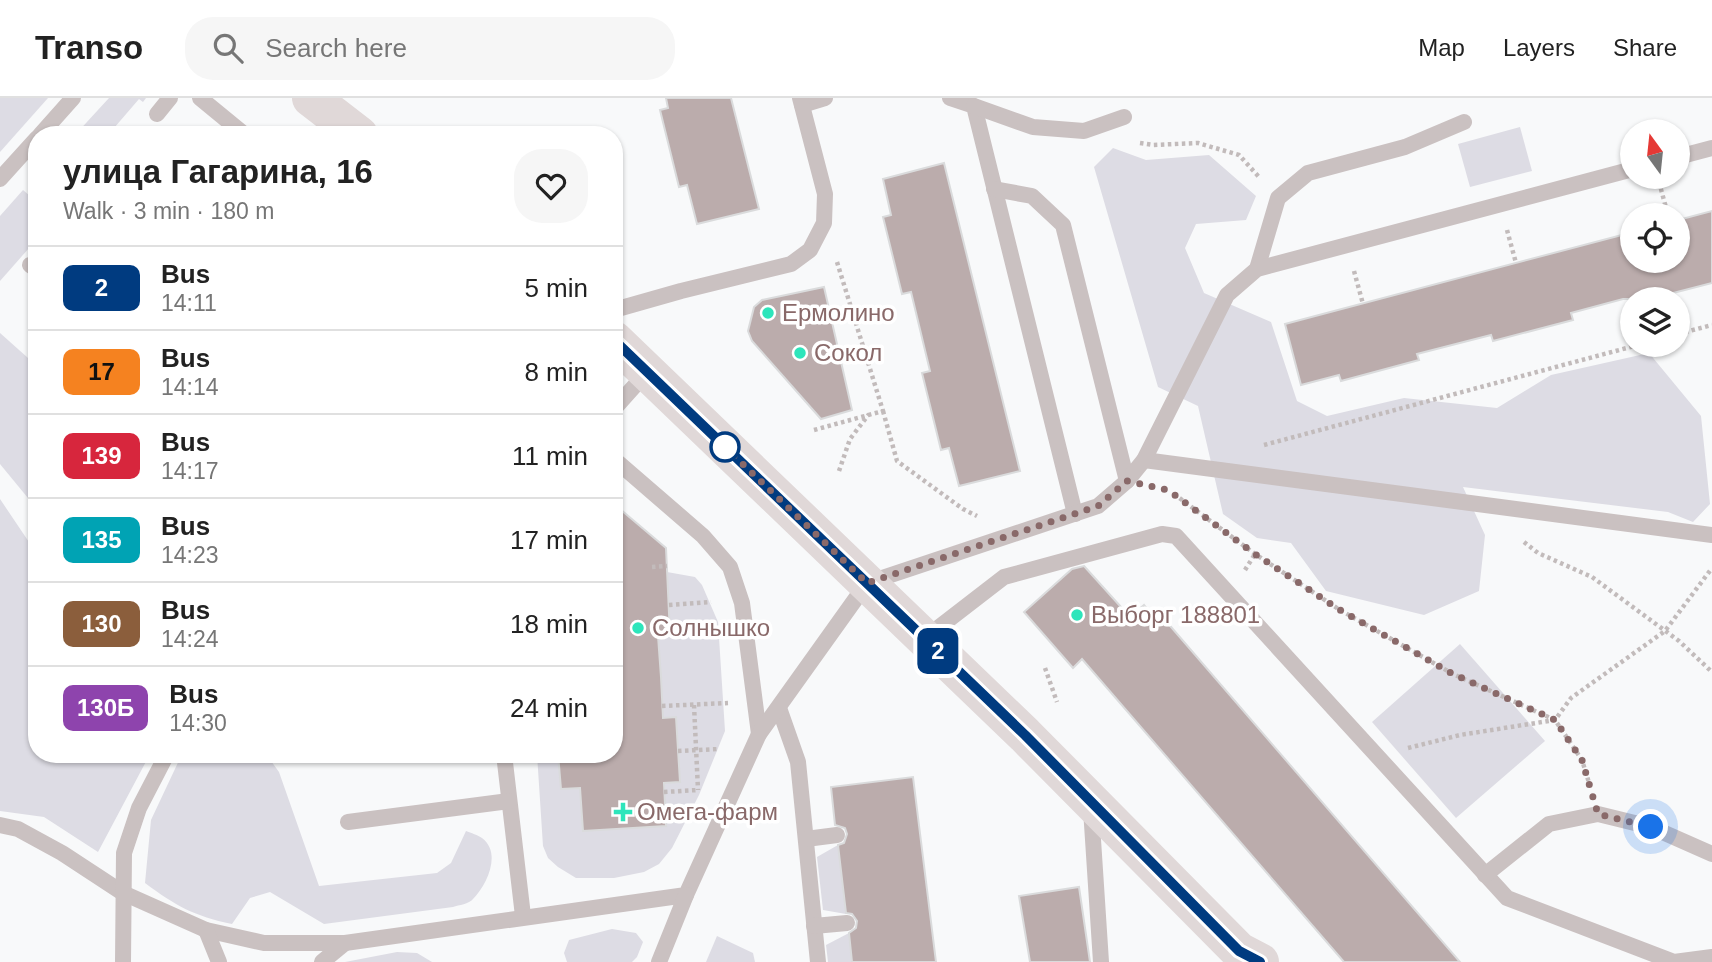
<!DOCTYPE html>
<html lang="en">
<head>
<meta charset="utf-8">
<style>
  body { margin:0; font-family:Helvetica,sans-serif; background:#f6f6f6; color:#222; height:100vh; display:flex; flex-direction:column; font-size:26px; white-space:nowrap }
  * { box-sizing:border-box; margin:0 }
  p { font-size:23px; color:#767676 }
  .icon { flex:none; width:38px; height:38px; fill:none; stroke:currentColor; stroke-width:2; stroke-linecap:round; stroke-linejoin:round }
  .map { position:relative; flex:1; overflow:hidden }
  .drawer { position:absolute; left:28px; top:28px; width:595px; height:637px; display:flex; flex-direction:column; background:#fff; border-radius:28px; box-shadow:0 2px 5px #0004 }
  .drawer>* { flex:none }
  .badge { padding:0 14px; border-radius:10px; font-size:24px; line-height:46px }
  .needle { width:46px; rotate:345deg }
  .buttons { position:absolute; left:1620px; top:21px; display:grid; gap:14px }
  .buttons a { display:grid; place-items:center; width:70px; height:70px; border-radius:50%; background:#fff; box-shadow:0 2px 5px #0004; font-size:35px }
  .you { position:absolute; width:35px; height:35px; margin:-18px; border:5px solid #fff; border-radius:50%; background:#1a73e8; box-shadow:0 0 0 10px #1a73e833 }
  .map>.badge { position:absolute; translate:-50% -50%; box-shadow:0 0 0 4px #fff }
  .round { display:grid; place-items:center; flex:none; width:74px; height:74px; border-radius:28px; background:#f6f6f6 }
  .head { display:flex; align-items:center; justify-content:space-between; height:119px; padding:0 35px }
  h1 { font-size:33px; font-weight:800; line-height:52px }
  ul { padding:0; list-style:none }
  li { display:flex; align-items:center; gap:21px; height:84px; padding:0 35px; border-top:2px solid #e0e0e0 }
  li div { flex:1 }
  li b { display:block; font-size:26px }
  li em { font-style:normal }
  li .badge { min-width:77px; font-weight:700; text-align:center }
  header { display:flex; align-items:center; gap:42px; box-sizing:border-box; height:98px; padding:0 35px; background:#fff; border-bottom:2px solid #e0e0e0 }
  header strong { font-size:33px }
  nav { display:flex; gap:38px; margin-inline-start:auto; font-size:24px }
  .search { width:490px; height:63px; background:#f6f6f6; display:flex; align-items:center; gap:18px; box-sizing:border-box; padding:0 24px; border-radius:28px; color:#767676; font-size:26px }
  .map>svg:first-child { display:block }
</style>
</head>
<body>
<header>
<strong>Transo</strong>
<div class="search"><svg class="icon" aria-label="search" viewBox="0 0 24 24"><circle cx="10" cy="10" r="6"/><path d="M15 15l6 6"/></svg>Search here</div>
<nav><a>Map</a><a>Layers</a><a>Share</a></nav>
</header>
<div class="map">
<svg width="1712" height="864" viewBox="0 0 1712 864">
  <rect width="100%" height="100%" fill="#f8f9fa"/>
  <!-- green -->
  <g fill="#dddce4">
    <path d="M 0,0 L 48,0 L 0,54 Z"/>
    <path d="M 109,0 L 146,0 L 143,4 L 139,1 L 108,37 L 75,37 Z"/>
    <path d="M 1520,29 L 1532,73 L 1470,89 L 1458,46 Z"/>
    <path d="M 1113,50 L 1146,62 L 1209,57 L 1256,98 L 1246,122 L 1196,126 L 1185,150 L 1204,195 L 1271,224 L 1297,303 L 1327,318 L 1404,300 L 1497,310 L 1551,277 L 1649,255 L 1701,318 L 1710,406 L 1693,424 L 1668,414 L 1463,389 L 1485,437 L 1479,493 L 1424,517 L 1326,493 L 1291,445 L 1257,440 L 1223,416 L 1198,308 L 1158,289 L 1094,69 Z"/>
    <path d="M 23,92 L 37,104 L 37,141 L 0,183 L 0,118 Z"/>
    <path d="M 0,235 L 37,268 L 37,411 L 0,366 Z"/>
    <path d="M 0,401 L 37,456 L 37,656 L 150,656 L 98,754 L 44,719 L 0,713 Z"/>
    <path d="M 667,474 L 695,479 L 702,487 L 718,524 L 725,633 L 699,697 L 672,750 L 659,766 L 644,774 L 614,780 L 576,780 L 558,769 L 548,760 L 543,748 L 537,656 L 558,656 L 561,691 L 580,690 L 583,733 L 666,728 L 664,685 L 680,684 L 676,619 L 663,620 L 658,538 L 670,537 Z"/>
    <path d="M 1460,546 L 1545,643 L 1456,720 L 1372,624 Z"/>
    <path d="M 182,656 L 266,656 L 279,674 L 319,788 L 437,775 L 451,765 L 466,733 C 471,735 478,737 482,740 C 502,755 487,787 473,801 C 469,806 459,807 453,809 L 324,826 L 270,794 L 250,800 L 232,826 C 194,818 176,808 145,785 L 151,722 Z"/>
    <path d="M 838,747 L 846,816 L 823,812 L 817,759 Z"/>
    <path d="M 612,831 L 636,835 L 643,844 L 637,859 L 632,864 L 567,864 L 564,855 L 569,842 Z"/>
    <path d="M 849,835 L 852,864 L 828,864 L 826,847 Z"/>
    <path d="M 717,838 L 753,855 L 755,864 L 706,864 Z"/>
    <path d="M 397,854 L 417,855 L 432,864 L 345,864 Z"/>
  </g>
  <!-- building -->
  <g fill="#bbacac" stroke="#dadbdc" stroke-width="2">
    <path d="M 666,0 L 731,0 L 759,111 L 697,126 L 687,87 L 679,89 L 660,12 L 668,10 Z"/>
    <path d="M 944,65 L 1020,373 L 959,388 L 949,350 L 941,352 L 922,275 L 930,273 L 911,194 L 902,196 L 883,119 L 891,117 L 883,81 Z"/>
    <path d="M 1712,113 L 1712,185 L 1650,201 L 1623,201 L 1571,215 L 1573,222 L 1493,243 L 1491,237 L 1417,256 L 1419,262 L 1341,283 L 1339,277 L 1301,287 L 1285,226 L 1633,134 L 1633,163 L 1678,163 L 1678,122 Z"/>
    <path d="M 824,189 L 852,312 L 821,321 L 752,243 L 748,233 L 754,209 L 762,202 Z"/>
    <path d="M 614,406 L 666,450 L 670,537 L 658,538 L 661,579 L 663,620 L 676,619 L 680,684 L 664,685 L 666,728 L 583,733 L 580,690 L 561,691 L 558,656 L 614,656 Z"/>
    <path d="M 1084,468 L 1130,519 L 1144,507 L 1154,519 L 1159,515 L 1460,864 L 1344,864 L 1082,561 L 1073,570 L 1024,514 L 1072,471 Z"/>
    <path d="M 913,679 L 936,864 L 852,864 L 849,835 L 856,830 L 857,823 L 852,816 L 846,815 L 838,747 L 844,745 L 847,736 L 845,730 L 835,727 L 831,689 Z"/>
    <path d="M 1079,789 L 1090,864 L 1030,864 L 1019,798 Z"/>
  </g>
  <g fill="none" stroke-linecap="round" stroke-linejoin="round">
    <!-- path -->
    <g stroke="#c2bbbb" stroke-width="4.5" stroke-dasharray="3.5 3.5" stroke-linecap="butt">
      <path d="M 1140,45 L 1153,47 L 1198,45 L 1239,57 L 1259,79"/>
      <path d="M 1659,84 L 1668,117"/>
      <path d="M 1507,132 L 1516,165"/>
      <path d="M 1354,173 L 1363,206"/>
      <path d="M 1678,236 L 1712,227"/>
      <path d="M 883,313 L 897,363 L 963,411 L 977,418"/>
      <path d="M 814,332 L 883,313 L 837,164"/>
      <path d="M 1264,347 L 1638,247"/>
      <path d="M 839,373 L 850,341 L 869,316"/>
      <path d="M 1174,396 L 1255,456 L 1340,512 L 1453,576 L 1555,622 L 1582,662 L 1590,688"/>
      <path d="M 1524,444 L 1538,455 L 1592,479 L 1679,543 L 1712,574"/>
      <path d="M 652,469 L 667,468"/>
      <path d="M 1245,472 L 1255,456"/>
      <path d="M 669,507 L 711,504"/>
      <path d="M 1045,570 L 1057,604"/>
      <path d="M 694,607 L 698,692"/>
      <path d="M 662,608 L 728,605"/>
      <path d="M 1408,650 L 1460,637 L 1555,622 L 1571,600 L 1665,533 L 1712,470"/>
      <path d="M 678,653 L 719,651"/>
      <path d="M 532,660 L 559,659"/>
      <path d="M 664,694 L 698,692"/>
    </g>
    <!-- lane -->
    <g stroke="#cac1c1" stroke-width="16">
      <path d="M 200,0 L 245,37"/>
      <path d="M 950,0 L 974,8 L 1075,416"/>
      <path d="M 802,7 L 825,0"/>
      <path d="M 974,8 L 1033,29 L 1084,33 L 1124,19"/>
      <path d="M 157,16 L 170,0"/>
      <path d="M 40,37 L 73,0"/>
      <path d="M 1678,59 L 1712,50"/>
      <path d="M 0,81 L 37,40"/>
      <path d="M 994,91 L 1032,98 L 1063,127 L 1127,383"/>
      <path d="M 30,167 L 37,172"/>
      <path d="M 1257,171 L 1278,100 L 1308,75 L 1405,49 L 1464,24"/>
      <path d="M 614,212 L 681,193 L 791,166 L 810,152 L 824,125 L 825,96 L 800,0"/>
      <path d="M 614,311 L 647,274"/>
      <path d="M 614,361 L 703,438 L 730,469 L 742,505 L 759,636"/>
      <path d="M 1144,362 L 1712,437"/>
      <path d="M 925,540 L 1004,479 L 1162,436 L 1176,438 L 1507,800 L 1674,864 L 1712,859"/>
      <path d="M 779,610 L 798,664 L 818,864"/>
      <path d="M 504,656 L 523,818"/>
      <path d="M 1091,711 L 1101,864"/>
      <path d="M 348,724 L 509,703"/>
      <path d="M 0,727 L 18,731 L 62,755 L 123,795 L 206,832 L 264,845 L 345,845 L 686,797 L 759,636 L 867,485 L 1098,408 L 1127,383 L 1144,362 L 1227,197 L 1257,171 L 1633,71"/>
      <path d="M 806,741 L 837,737"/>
      <path d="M 1485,777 L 1549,726 L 1598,716 L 1651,729 L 1712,756"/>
      <path d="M 814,828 L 847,825"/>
      <path d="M 206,832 L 219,864"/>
      <path d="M 123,864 L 124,755 L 139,710 L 167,656"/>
      <path d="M 322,864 L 345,845"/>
      <path d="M 659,864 L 686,797"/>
    </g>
    <!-- primary -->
    <g stroke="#e0d8d8" stroke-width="38">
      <path d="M 311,0 L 359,37"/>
      <path d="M 614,242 L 1025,637 L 1239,853 L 1260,864"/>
    </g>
  </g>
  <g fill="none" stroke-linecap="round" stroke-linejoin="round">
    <defs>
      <path id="line" d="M 614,242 L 1025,637 L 1239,853 L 1260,864"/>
    </defs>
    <!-- line casing -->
    <use href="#line" stroke="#fff" stroke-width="16"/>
    <!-- line -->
    <use href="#line" stroke="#003b80" stroke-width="10"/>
    <!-- walk -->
    <path stroke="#896969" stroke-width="7" stroke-dasharray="0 12.6" d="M 725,349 L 867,485 L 1098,408 L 1127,383 L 1168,392 L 1255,456 L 1340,512 L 1453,576 L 1555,622 L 1582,662 L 1598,716 L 1651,729"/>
  </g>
  <!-- markers -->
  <g fill="#2de5bb" stroke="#fff" stroke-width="2.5">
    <circle cx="768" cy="215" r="7"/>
    <circle cx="800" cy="255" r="7"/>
    <circle cx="1077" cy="517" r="7"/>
    <circle cx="638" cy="530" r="7"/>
    <path d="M619.5 703.5h7v7h7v7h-7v7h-7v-7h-7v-7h7z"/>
  </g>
  <circle fill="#fff" stroke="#003b80" stroke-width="3.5" cx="725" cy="349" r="14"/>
  <g text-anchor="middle" stroke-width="7" stroke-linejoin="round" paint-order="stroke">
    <!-- poi labels -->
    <g font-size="24" fill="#896969" stroke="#fff" text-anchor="start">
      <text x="782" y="223">Ермолино</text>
      <text x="814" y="263">Сокол</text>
      <text x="1091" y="525">Выборг 188801</text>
      <text x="652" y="538">Солнышко</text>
      <text x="637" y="722">Омега-фарм</text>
    </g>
  </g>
</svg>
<div class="buttons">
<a><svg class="needle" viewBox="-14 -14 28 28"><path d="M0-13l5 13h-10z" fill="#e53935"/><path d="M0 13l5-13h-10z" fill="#767676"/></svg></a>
<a><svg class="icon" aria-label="locate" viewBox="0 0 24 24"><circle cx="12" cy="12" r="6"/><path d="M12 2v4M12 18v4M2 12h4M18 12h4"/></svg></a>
<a><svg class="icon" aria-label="layers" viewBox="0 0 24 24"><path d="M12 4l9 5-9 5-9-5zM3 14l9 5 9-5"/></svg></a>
</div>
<div class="you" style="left:1651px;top:729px"></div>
<b class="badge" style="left:938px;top:553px;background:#003b80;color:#fff">2</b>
<section class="drawer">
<div class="head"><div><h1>улица Гагарина, 16</h1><p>Walk · 3 min · 180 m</p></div><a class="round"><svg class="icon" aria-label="heart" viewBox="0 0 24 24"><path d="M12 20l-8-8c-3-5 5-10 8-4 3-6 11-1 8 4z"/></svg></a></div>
<ul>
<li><span class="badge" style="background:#003b80;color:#fff">2</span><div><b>Bus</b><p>14:11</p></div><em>5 min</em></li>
<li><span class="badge" style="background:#f58220;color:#111">17</span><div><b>Bus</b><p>14:14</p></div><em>8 min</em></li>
<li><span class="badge" style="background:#d7263d;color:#fff">139</span><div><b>Bus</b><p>14:17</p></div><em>11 min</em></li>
<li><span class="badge" style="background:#00a3b4;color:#fff">135</span><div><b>Bus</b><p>14:23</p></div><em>17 min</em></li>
<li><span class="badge" style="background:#8b5e3c;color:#fff">130</span><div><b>Bus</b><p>14:24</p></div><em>18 min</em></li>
<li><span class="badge" style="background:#8e44ad;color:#fff">130Б</span><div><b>Bus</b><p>14:30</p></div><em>24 min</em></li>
</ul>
</section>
</div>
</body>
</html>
